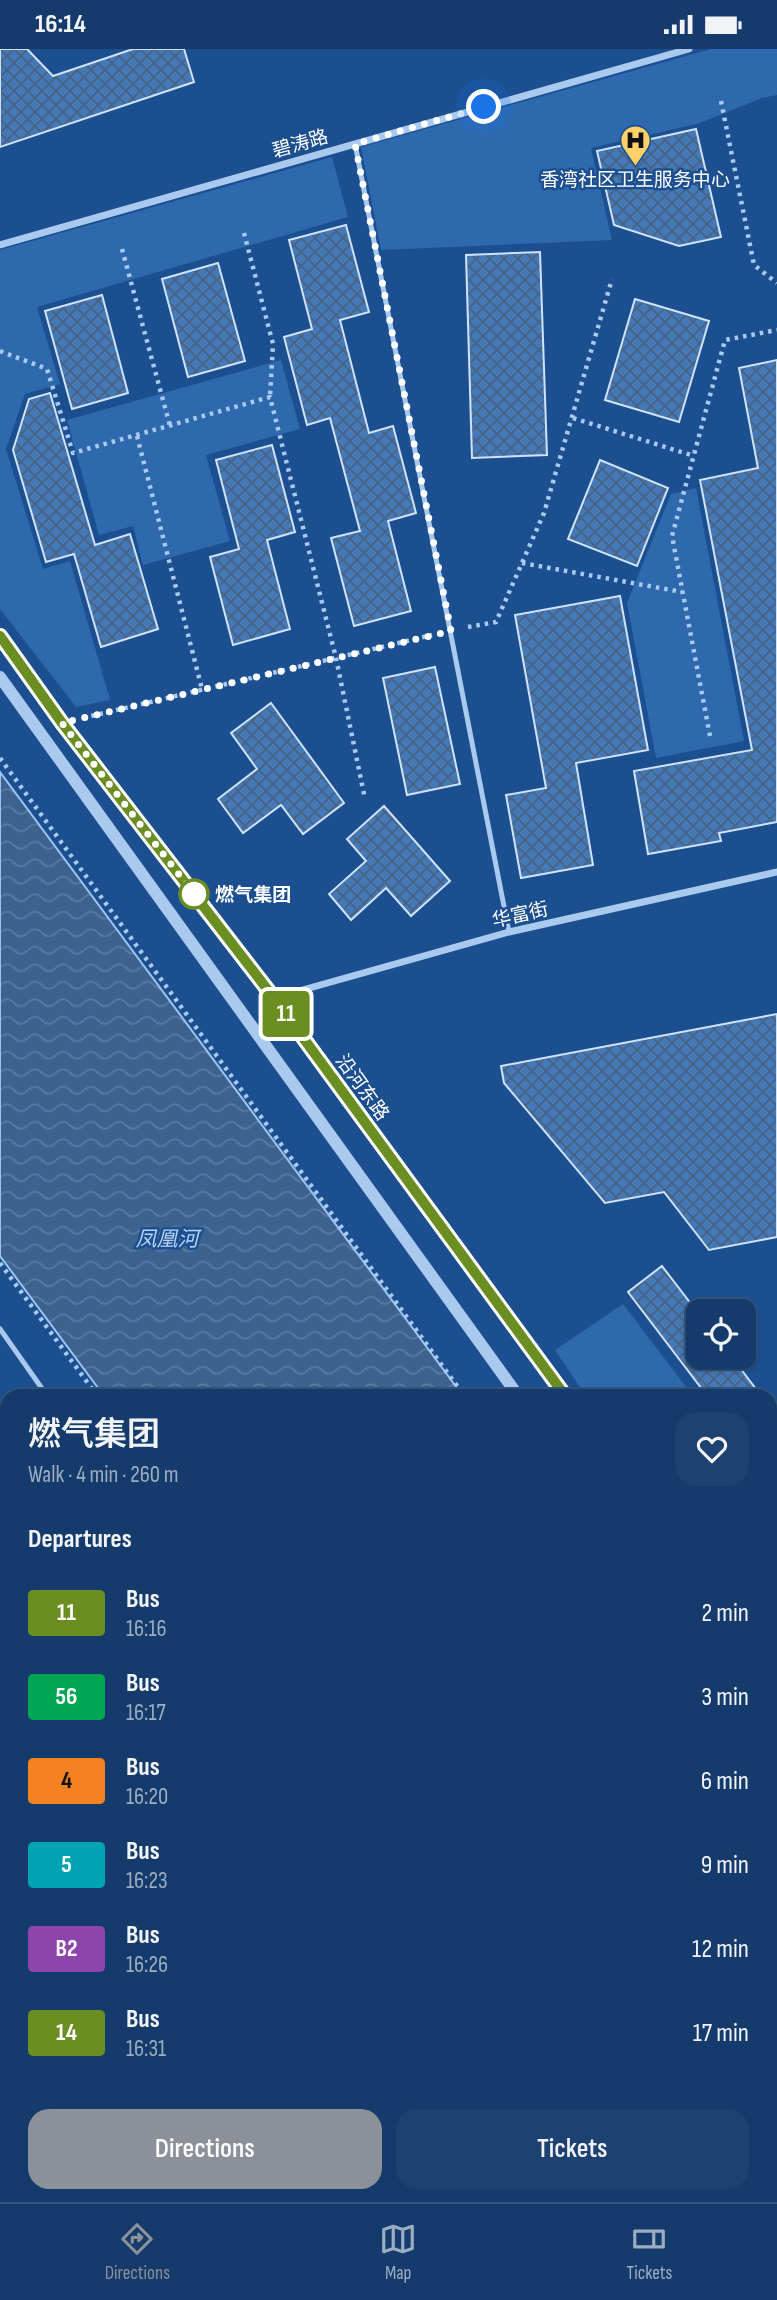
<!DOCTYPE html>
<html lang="en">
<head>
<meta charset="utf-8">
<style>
  body { margin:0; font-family:"Sofia Sans Condensed","Noto Sans SC",sans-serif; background:#1d4271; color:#f1f3f6; height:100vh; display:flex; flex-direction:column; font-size:26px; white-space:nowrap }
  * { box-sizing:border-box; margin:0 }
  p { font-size:23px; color:#9dadc1 }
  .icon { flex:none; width:38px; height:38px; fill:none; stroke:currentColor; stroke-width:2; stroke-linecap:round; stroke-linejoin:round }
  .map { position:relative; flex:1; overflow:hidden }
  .sheet { position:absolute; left:0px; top:1340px; width:777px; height:814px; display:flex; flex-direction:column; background:#143b6b; border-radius:21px 21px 0 0; box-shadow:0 2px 5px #0004,0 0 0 2px #33557e }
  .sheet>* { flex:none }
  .badge { padding:0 14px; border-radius:5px; font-size:24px; line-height:46px }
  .tools { position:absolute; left:686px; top:1250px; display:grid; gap:14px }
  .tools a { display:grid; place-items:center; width:70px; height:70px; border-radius:14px; background:#143b6b; box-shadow:0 2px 5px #0004,0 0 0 2px #33557e; font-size:35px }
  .you { position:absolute; width:35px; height:35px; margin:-18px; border:5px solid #fff; border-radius:50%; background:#1a73e8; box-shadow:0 0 0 10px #1a73e833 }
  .map>.badge { position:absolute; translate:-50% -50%; box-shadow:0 0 0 4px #fff }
  h2 { padding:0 28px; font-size:26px; line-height:63px }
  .round { display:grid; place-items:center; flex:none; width:74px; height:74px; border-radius:21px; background:#1d4271 }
  .overview { display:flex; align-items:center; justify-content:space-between; height:119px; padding:0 28px }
  h1 { font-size:33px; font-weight:600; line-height:52px }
  .cta { display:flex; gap:14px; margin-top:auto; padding:14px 28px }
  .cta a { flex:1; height:80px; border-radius:21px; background:#8c9099; color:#fff; font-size:28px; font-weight:600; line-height:80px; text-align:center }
  .cta a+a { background:#1d4271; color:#f1f3f6 }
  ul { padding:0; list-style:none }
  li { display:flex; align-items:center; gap:21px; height:84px; padding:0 28px }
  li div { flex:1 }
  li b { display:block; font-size:26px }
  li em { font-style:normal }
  li .badge { min-width:77px; font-weight:700; text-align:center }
  .status { display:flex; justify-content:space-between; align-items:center; height:49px; padding:0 35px; background:#143b6b; direction:ltr }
  .status svg { height:19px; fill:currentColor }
  .menu { display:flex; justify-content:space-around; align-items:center; height:98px; border-top:2px solid #33557e; background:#143b6b; font-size:19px; color:#9dadc1 }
  .menu a { display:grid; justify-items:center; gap:4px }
  .menu .on { color:#8c9099 }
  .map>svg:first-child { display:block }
</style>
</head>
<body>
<div class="status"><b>16:14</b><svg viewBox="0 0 49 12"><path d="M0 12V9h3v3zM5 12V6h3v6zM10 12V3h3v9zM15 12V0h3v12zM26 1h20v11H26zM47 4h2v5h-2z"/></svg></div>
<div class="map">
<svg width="777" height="2153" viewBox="0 0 777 2153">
  <defs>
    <pattern id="park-crowns" width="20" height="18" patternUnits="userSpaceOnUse" patternTransform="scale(1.75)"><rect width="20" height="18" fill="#2e69ad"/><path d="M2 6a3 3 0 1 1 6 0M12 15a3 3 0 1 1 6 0" fill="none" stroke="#4d80b9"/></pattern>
    <pattern id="water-waves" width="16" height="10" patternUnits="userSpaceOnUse" patternTransform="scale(1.75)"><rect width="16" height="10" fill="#3c6290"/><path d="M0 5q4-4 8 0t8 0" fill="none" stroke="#597aa1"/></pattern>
    <pattern id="building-cross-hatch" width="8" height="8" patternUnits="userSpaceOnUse" patternTransform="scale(1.75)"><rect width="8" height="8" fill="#4478b7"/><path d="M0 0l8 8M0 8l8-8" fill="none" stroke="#486282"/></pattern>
  </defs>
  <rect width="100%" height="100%" fill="#1b4f8f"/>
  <!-- grass -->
  <g fill="#2e69ad">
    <path d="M 711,0 L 777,0 L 777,46 L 762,49 L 697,75 L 591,99 L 612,191 L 381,201 L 361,98 Z"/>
    <path d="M 332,108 L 348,168 L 37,258 L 60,335 L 25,345 L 6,400 L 43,520 L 70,512 L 110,651 L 76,658 L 0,560 L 0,201 Z"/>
    <path d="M 281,311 L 300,380 L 206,406 L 230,492 L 143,516 L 133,477 L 99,486 L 67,371 Z"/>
    <path d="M 696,439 L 744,692 L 656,709 L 627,554 L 671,445 Z"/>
    <path d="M 623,1255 L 693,1347 L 586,1347 L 555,1301 Z"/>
    <path d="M 770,1448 L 777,1457 L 777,1634 L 770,1624 Z"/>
    <path d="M 770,1688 L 777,1699 L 777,1770 L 770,1772 Z"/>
    <path d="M 777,1856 L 777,2049 L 770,2031 L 770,1858 Z"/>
    <path d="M 0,1885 L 7,1888 L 7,1938 L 0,1940 Z"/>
  </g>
  <!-- park -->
  <g fill="url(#park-crowns)">
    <path d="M 7,1651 L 7,1824 L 0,1820 L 0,1657 Z"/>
    <path d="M 135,2147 L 488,2147 L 490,2153 L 134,2153 Z"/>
  </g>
  <!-- water -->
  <g fill="url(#water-waves)" stroke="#9cc4f0" stroke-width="2">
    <path d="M 0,723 L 463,1347 L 104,1347 L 0,1207 Z"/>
    <path d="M 770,2040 L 777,2058 L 777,2153 L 509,2153 L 507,2147 L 770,2147 Z"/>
  </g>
  <!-- building -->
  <g fill="url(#building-cross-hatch)" stroke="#cfe3fa" stroke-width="2">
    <path d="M 0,0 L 27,0 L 53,27 L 133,0 L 184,0 L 194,33 L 0,98 Z"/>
    <path d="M 696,80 L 721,188 L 679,197 L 614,176 L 597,102 Z"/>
    <path d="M 346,176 L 369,263 L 340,271 L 369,384 L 393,377 L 416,464 L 388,472 L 411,562 L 354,577 L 331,489 L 360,482 L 330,369 L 307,376 L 284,288 L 312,280 L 289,191 Z"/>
    <path d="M 540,203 L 547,406 L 472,409 L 466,206 Z"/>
    <path d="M 218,214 L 245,312 L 188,328 L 162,230 Z"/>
    <path d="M 102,246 L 128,344 L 72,360 L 45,262 Z"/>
    <path d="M 635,250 L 709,272 L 679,373 L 605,351 Z"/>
    <path d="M 777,311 L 777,773 L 719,784 L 721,792 L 648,805 L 634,722 L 752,701 L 700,431 L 758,419 L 739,319 Z"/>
    <path d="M 50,344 L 95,496 L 130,485 L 158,580 L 101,598 L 74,505 L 46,513 L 13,401 L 29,350 Z"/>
    <path d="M 272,396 L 295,483 L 267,491 L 290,580 L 233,596 L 210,508 L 239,500 L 216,411 Z"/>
    <path d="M 600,411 L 668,439 L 637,517 L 568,490 Z"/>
    <path d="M 620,547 L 648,701 L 576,714 L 593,816 L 521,829 L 506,746 L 546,739 L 515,566 Z"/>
    <path d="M 435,618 L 460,735 L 407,746 L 383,629 Z"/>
    <path d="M 271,654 L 344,754 L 303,785 L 281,756 L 243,784 L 218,750 L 257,720 L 231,684 Z"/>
    <path d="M 384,757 L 450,832 L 411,867 L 386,839 L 351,871 L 329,845 L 366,812 L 347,790 Z"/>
    <path d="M 777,965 L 777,1188 L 709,1201 L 664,1143 L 605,1154 L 504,1034 L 501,1017 Z"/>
    <path d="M 662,1217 L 698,1264 L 698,1307 L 731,1307 L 762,1348 L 708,1348 L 628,1243 Z"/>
  </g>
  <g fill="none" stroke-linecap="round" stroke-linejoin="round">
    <!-- path -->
    <g stroke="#a9c9ee" stroke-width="4.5" stroke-dasharray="3.5 5" stroke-linecap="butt">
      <path d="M 721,52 L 754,216 L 777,234"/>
      <path d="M 244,184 L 273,295 L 270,348"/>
      <path d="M 122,200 L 170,377"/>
      <path d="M 0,302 L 47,320 L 73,404 L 270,348 L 336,609 L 365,750"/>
      <path d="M 573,369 L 694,407"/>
      <path d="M 137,387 L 202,640"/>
      <path d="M 522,514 L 682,543"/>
      <path d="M 468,578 L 496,573 L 544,464 L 612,230"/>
      <path d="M 83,669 L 432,586"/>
      <path d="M 710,687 L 672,487 L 725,291 L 777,281"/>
      <path d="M 0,709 L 465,1348"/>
      <path d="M 0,1214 L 98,1348"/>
      <path d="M 0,1483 L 7,1492"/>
    </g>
    <!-- service -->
    <g stroke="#a9c9ee" stroke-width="5">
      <path d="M 355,95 L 509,883"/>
      <path d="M 0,1280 L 48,1348"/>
    </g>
    <!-- minor -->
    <g stroke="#a9c9ee" stroke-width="7">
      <path d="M 0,196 L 689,0"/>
      <path d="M 274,949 L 509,883 L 777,823"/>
    </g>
    <!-- tertiary -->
    <g stroke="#a9c9ee" stroke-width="12">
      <path d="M 0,587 L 62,674 L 274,949 L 566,1348"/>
      <path d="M 0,628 L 519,1348"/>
      <path d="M 770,1626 L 777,1636"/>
      <path d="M 770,1695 L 777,1704"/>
    </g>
    <!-- primary -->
    <g stroke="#f0f6ff" stroke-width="18">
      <path d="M 770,1800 L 777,1798"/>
      <path d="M 770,1851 L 777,1850"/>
      <path d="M 0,1875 L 7,1878"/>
      <path d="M 0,1975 L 7,1974"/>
      <path d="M 0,2029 L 7,2047"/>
      <path d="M 37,2147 L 38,2153"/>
      <path d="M 87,2153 L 90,2147"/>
    </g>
  </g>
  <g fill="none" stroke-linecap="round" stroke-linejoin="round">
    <defs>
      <path id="line" d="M 0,587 L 62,674 L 274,949 L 566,1348"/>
    </defs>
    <!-- line casing -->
    <use href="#line" stroke="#fff" stroke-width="16"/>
    <!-- line -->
    <use href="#line" stroke="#6b8e23" stroke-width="10"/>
    <!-- walk -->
    <path stroke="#fff" stroke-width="7" stroke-dasharray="0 12.6" d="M 194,845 L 62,674 L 451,582 L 355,95 L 484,58"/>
  </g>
  <!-- icons -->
  <defs>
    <symbol id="hospital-pin" viewBox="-11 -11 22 30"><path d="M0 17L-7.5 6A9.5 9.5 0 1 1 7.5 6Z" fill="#ffd166" stroke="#1b4f8f"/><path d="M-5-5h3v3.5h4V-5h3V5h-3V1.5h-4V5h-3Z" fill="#111"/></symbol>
  </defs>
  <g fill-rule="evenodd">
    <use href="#hospital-pin" x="618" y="74" width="35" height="47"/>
  </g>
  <!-- markers -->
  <circle fill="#fff" stroke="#6b8e23" stroke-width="3.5" cx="194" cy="845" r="14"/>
  <g text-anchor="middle" stroke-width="5" stroke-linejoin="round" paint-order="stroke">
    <!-- street labels -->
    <g font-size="19" fill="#fff" stroke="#1b4f8f">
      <text transform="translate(300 94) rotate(-16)" y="7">碧涛路</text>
      <text transform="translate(520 865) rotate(-13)" y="7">华富街</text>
      <text transform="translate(363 1038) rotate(54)" y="7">沿河东路</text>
    </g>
    <!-- poi labels -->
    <g font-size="19" fill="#fff" stroke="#1b4f8f">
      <text x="635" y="137">香湾社区卫生服务中心</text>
    </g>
    <!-- stop labels -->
    <g font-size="19" font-weight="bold" fill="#fff" stroke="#1b4f8f" text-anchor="start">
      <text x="215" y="852">燃气集团</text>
    </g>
    <!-- water labels -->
    <g font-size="21" font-style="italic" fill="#b5d3f5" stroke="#1b4f8f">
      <text x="167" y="1197">凤凰河</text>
    </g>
  </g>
</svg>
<div class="tools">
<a><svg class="icon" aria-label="locate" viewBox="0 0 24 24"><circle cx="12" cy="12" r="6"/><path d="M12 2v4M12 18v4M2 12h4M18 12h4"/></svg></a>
</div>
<div class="you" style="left:484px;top:58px"></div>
<b class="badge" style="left:286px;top:965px;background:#6b8e23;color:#fff">11</b>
<section class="sheet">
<div class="overview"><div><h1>燃气集团</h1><p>Walk · 4 min · 260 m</p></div><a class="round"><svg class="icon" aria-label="heart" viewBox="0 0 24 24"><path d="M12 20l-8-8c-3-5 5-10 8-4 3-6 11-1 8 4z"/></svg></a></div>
<h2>Departures</h2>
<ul>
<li><span class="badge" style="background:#6b8e23;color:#fff">11</span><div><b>Bus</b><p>16:16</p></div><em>2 min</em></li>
<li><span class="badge" style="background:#00a651;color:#fff">56</span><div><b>Bus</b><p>16:17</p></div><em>3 min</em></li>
<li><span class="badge" style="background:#f58220;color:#111">4</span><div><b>Bus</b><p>16:20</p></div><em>6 min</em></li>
<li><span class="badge" style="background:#00a3b4;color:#fff">5</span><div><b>Bus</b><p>16:23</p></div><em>9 min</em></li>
<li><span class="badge" style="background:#8e44ad;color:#fff">B2</span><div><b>Bus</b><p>16:26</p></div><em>12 min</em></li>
<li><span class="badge" style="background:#6b8e23;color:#fff">14</span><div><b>Bus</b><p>16:31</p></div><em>17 min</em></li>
</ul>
<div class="cta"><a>Directions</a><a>Tickets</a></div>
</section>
</div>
<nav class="menu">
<a class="on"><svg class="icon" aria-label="directions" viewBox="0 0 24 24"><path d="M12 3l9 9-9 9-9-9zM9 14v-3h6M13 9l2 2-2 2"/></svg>Directions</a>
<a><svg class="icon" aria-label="map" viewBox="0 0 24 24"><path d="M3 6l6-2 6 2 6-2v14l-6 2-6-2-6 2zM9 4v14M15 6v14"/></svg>Map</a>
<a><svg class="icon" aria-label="tickets" viewBox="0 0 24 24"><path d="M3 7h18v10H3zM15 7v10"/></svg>Tickets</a>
</nav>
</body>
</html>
